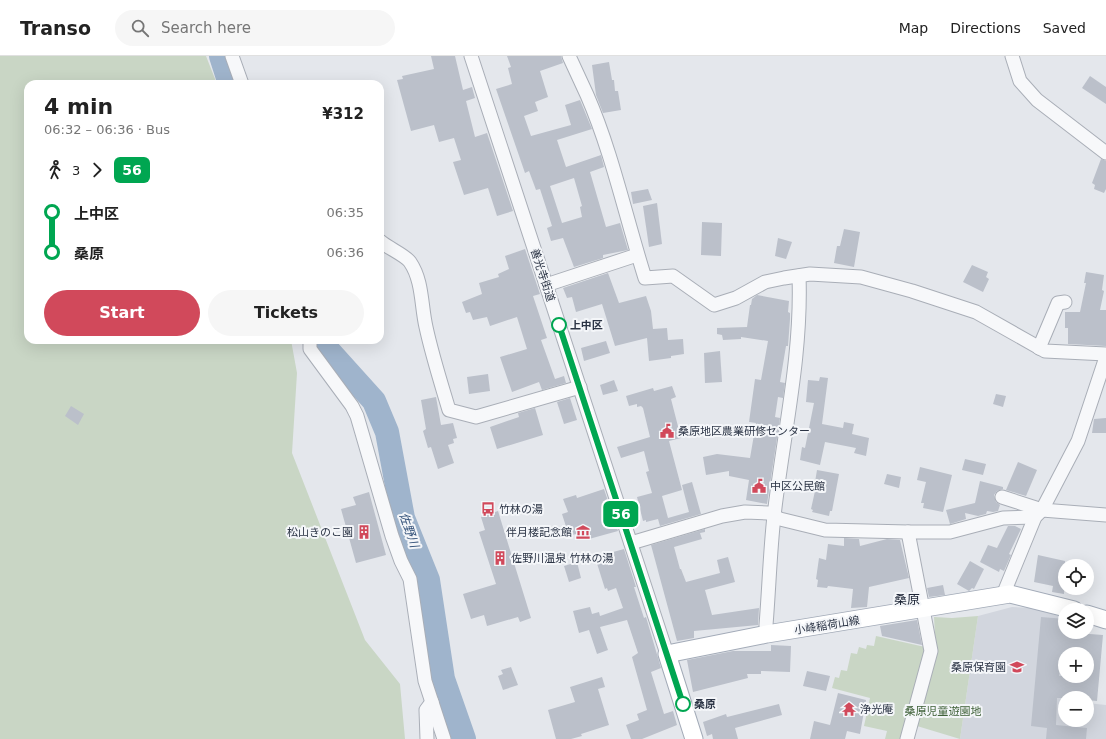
<!DOCTYPE html>
<html lang="en">
<head>
<meta charset="utf-8">
<style>
  body { margin:0; font-family:"DejaVu Sans","Noto Sans JP",sans-serif; background:#f6f6f6; color:#222; height:100vh; display:flex; flex-direction:column; font-size:15px; white-space:nowrap }
  * { box-sizing:border-box; margin:0 }
  p { font-size:13px; color:#767676 }
  .icon { flex:none; width:22px; height:22px; fill:none; stroke:currentColor; stroke-width:2; stroke-linecap:round; stroke-linejoin:round }
  .map { position:relative; flex:1; overflow:hidden }
  .side { position:absolute; left:24px; top:24px; width:360px; height:264px; display:flex; flex-direction:column; background:#fff; border-radius:12px; box-shadow:0 4px 16px #0002 }
  .side>* { flex:none }
  .badge { padding:0 8px; border-radius:6px; font-size:14px; line-height:26px }
  .tools { position:absolute; left:1058px; top:503px; display:grid; gap:8px }
  .tools a { display:grid; place-items:center; width:36px; height:36px; border-radius:50%; background:#fff; box-shadow:0 4px 16px #0002; font-size:20px }
  .map>.badge { position:absolute; translate:-50% -50%; box-shadow:0 0 0 2px #fff }
  .legs { display:flex; align-items:center; gap:6px; height:44px; padding:0 20px; font-size:13px }
  .legs p { margin-inline-start:auto }
  .summary { display:flex; align-items:center; justify-content:space-between; height:68px; padding:0 20px }
  h1 { font-size:22px; font-weight:600; line-height:30px }
  .button { display:flex; gap:8px; margin-top:auto; padding:8px 20px }
  .button a { flex:1; height:46px; border-radius:24px; background:#d1495b; color:#fff; font-size:16px; font-weight:600; line-height:46px; text-align:center }
  .button a+a { background:#f6f6f6; color:#222 }
  ul { padding:0 20px; list-style:none }
  li { display:flex; align-items:center; gap:14px; height:40px; font-size:15px }
  li i { display:grid; place-items:center; width:6px; height:100%; margin:0 5px; background:currentColor }
  li i::after { content:''; width:10px; height:10px; margin:-5px; border:3px solid; border-radius:50%; background:#fff }
  li p { margin-inline-start:auto }
  li:first-child i { background:linear-gradient(#0000 50%,currentColor 0) }
  li:last-child i { background:linear-gradient(currentColor 50%,#0000 0) }
  header { display:flex; align-items:center; gap:24px; box-sizing:border-box; height:56px; padding:0 20px; background:#fff; border-bottom:1px solid #e0e0e0 }
  header strong { font-size:19px }
  nav { display:flex; gap:22px; margin-inline-start:auto; font-size:14px }
  .search { width:280px; height:36px; background:#f6f6f6; display:flex; align-items:center; gap:10px; box-sizing:border-box; padding:0 14px; border-radius:22px; color:#767676; font-size:15px }
  .map>svg:first-child { display:block }
</style>
</head>
<body>
<header>
<strong>Transo</strong>
<div class="search"><svg class="icon" aria-label="search" viewBox="0 0 24 24"><circle cx="10" cy="10" r="6"/><path d="M15 15l6 6"/></svg>Search here</div>
<nav><a>Map</a><a>Directions</a><a>Saved</a></nav>
</header>
<div class="map">
<svg width="1106" height="683" viewBox="0 0 1106 683">
  <rect width="100%" height="100%" fill="#e4e7ec"/>
  <!-- built -->
  <path fill="#d2d6de" d="M 1012,551 L 1032,552 L 1065,562 L 1065,576 L 1067,576 L 1061,645 L 1065,645 L 1065,664 L 1087,664 L 1087,647 L 1106,649 L 1106,683 L 960,683 L 978,560 Z"/>
  <!-- green -->
  <g fill="#c9d6c5">
    <path d="M 0,0 L 206,0 L 217,28 L 28,28 L 28,284 L 291,284 L 297,317 L 292,397 L 365,584 L 400,628 L 405,683 L 0,683 Z"/>
    <path d="M 978,560 L 960,683 L 917,670 L 936,596 L 934,561 L 952,562 Z"/>
    <path d="M 876,580 L 925,591 L 926,594 L 903,683 L 885,683 L 887,675 L 864,670 L 870,642 L 832,632 L 835,621 L 839,622 L 841,614 L 847,615 L 851,597 L 857,598 L 859,591 L 866,593 L 867,589 L 874,590 Z"/>
  </g>
  <g fill="none" stroke-linecap="round" stroke-linejoin="round">
    <!-- river -->
    <g stroke="#9fb4cc" stroke-width="24">
      <path d="M 221,0 L 230,28"/>
      <path d="M 319,284 L 374,345 L 387,376 L 403,462 L 428,524 L 443,623 L 464,683"/>
    </g>
  </g>
  <!-- building -->
  <g fill="#bbc0ca" fill-rule="evenodd">
    <path d="M 431,0 L 455,0 L 463,34 L 472,31 L 475,42 L 466,45 L 475,81 L 487,77 L 513,155 L 497,160 L 488,132 L 464,139 L 453,106 L 461,104 L 454,82 L 439,86 L 434,69 L 411,75 L 397,24 L 403,23 L 402,20 L 434,13 Z"/>
    <path d="M 507,0 L 561,0 L 563,7 L 540,15 L 548,41 L 535,46 L 538,55 L 524,60 L 531,80 L 571,69 L 565,49 L 580,44 L 592,73 L 557,84 L 566,111 L 601,99 L 604,111 L 590,116 L 606,171 L 620,167 L 628,194 L 603,199 L 603,202 L 574,211 L 563,182 L 551,185 L 547,172 L 552,170 L 540,133 L 536,134 L 529,115 L 525,117 L 496,33 L 512,28 L 508,12 L 511,11 ZM 574,122 L 582,150 L 580,151 L 582,161 L 562,167 L 550,130 Z"/>
    <path d="M 609,6 L 612,24 L 614,24 L 615,35 L 618,35 L 621,54 L 603,57 L 596,39 L 592,9 Z"/>
    <path d="M 1090,20 L 1106,31 L 1106,48 L 1082,32 Z"/>
    <path d="M 1101,103 L 1106,105 L 1106,133 L 1104,137 L 1094,133 L 1095,129 L 1092,127 Z"/>
    <path d="M 648,133 L 652,144 L 633,148 L 631,136 Z"/>
    <path d="M 657,147 L 662,188 L 649,191 L 643,150 Z"/>
    <path d="M 702,166 L 722,167 L 721,200 L 701,199 Z"/>
    <path d="M 844,173 L 860,176 L 854,211 L 834,207 L 837,190 L 840,190 Z"/>
    <path d="M 778,182 L 792,186 L 786,203 L 775,200 Z"/>
    <path d="M 525,193 L 540,238 L 533,240 L 547,282 L 541,284 L 555,323 L 564,320 L 566,327 L 542,334 L 539,326 L 512,336 L 500,301 L 527,293 L 517,261 L 490,270 L 487,261 L 473,264 L 470,256 L 466,257 L 462,246 L 482,238 L 479,227 L 499,221 L 498,218 L 509,213 L 505,200 Z"/>
    <path d="M 972,209 L 988,216 L 986,221 L 989,223 L 983,236 L 963,226 Z"/>
    <path d="M 1086,216 L 1104,219 L 1102,234 L 1104,235 L 1100,254 L 1106,254 L 1106,290 L 1068,288 L 1068,272 L 1065,272 L 1065,256 L 1080,256 L 1086,227 L 1084,227 Z"/>
    <path d="M 608,217 L 619,247 L 646,240 L 651,255 L 653,273 L 667,272 L 668,284 L 683,283 L 684,298 L 671,300 L 671,302 L 649,305 L 647,282 L 615,290 L 602,248 L 576,256 L 572,241 L 567,242 L 563,232 Z"/>
    <path d="M 757,239 L 789,245 L 788,256 L 790,257 L 790,263 L 788,290 L 786,290 L 780,326 L 785,327 L 783,342 L 778,341 L 775,361 L 780,362 L 767,448 L 746,444 L 749,424 L 729,420 L 729,415 L 706,419 L 703,401 L 717,398 L 750,402 L 756,367 L 749,366 L 755,323 L 761,324 L 768,285 L 741,281 L 741,283 L 723,284 L 722,279 L 717,278 L 717,272 L 747,271 L 750,249 L 751,249 L 752,243 Z"/>
    <path d="M 606,285 L 610,297 L 584,305 L 581,292 Z"/>
    <path d="M 720,295 L 722,326 L 705,327 L 704,297 Z"/>
    <path d="M 488,318 L 490,335 L 469,338 L 467,321 Z"/>
    <path d="M 820,321 L 828,322 L 822,368 L 843,372 L 844,366 L 854,368 L 852,378 L 869,382 L 866,400 L 854,397 L 856,392 L 825,386 L 820,409 L 800,404 L 802,391 L 805,392 L 814,347 L 806,346 L 808,324 L 819,325 Z"/>
    <path d="M 614,324 L 618,335 L 603,339 L 600,329 Z"/>
    <path d="M 672,330 L 676,341 L 671,343 L 681,382 L 669,385 L 682,434 L 662,440 L 668,462 L 689,456 L 682,429 L 692,426 L 701,458 L 660,470 L 658,463 L 646,466 L 646,464 L 643,465 L 637,441 L 652,437 L 646,416 L 649,415 L 644,395 L 621,402 L 617,391 L 650,381 L 643,352 L 641,350 L 637,351 L 637,348 L 629,350 L 626,340 L 653,332 L 654,335 Z"/>
    <path d="M 996,338 L 1006,340 L 1003,351 L 993,348 Z"/>
    <path d="M 436,341 L 441,369 L 453,367 L 457,382 L 453,383 L 454,387 L 448,389 L 454,407 L 438,413 L 431,391 L 428,392 L 423,375 L 426,373 L 421,344 Z"/>
    <path d="M 570,342 L 577,364 L 564,368 L 557,346 Z"/>
    <path d="M 71,350 L 84,358 L 78,369 L 65,360 Z"/>
    <path d="M 535,352 L 543,379 L 497,393 L 490,371 L 519,361 L 518,357 Z"/>
    <path d="M 1106,362 L 1106,377 L 1092,377 L 1094,363 Z"/>
    <path d="M 965,403 L 986,408 L 983,419 L 962,414 Z"/>
    <path d="M 1018,406 L 1037,414 L 1026,440 L 1006,434 Z"/>
    <path d="M 920,411 L 952,419 L 943,456 L 923,452 L 924,447 L 921,447 L 926,426 L 917,424 Z"/>
    <path d="M 817,414 L 839,418 L 832,455 L 830,455 L 829,460 L 812,456 L 813,454 L 811,453 L 817,426 L 815,426 Z"/>
    <path d="M 887,418 L 901,421 L 899,432 L 884,428 Z"/>
    <path d="M 980,425 L 1003,431 L 1003,433 L 997,435 L 994,439 L 996,446 L 1000,449 L 998,455 L 993,456 L 987,455 L 986,458 L 978,460 L 965,457 L 966,463 L 950,468 L 946,454 L 975,447 Z"/>
    <path d="M 604,433 L 618,475 L 589,483 L 586,475 L 569,480 L 562,458 L 568,456 L 563,443 L 576,439 L 577,442 Z"/>
    <path d="M 369,436 L 386,499 L 356,507 L 341,453 L 356,449 L 353,441 Z"/>
    <path d="M 498,455 L 531,562 L 520,566 L 518,561 L 487,570 L 484,559 L 471,563 L 463,538 L 496,528 L 479,476 L 485,474 L 481,461 Z"/>
    <path d="M 1008,470 L 1015,470 L 1021,473 L 1009,498 L 1011,499 L 1004,515 L 1000,513 L 999,516 L 980,506 L 988,489 L 997,492 Z"/>
    <path d="M 705,473 L 705,476 L 700,477 L 702,483 L 674,491 L 680,513 L 681,513 L 686,526 L 720,517 L 717,504 L 728,501 L 735,526 L 705,534 L 712,559 L 759,552 L 758,569 L 694,575 L 694,582 L 677,585 L 651,489 Z"/>
    <path d="M 844,482 L 859,483 L 860,490 L 887,483 L 900,484 L 909,522 L 869,531 L 867,551 L 851,552 L 853,533 L 828,530 L 827,532 L 817,531 L 818,524 L 816,523 L 819,502 L 826,504 L 828,488 L 844,490 Z"/>
    <path d="M 624,493 L 636,531 L 634,531 L 644,562 L 646,561 L 661,612 L 651,616 L 664,658 L 673,655 L 677,669 L 642,683 L 631,683 L 626,669 L 639,664 L 637,658 L 647,654 L 632,601 L 638,597 L 627,564 L 600,571 L 608,594 L 597,598 L 589,574 L 579,577 L 573,555 L 590,551 L 592,558 L 599,556 L 600,560 L 623,552 L 616,532 L 608,535 L 607,532 L 605,533 L 595,501 Z"/>
    <path d="M 1038,499 L 1065,505 L 1064,538 L 1052,536 L 1053,530 L 1034,526 Z"/>
    <path d="M 970,505 L 984,513 L 974,533 L 972,532 L 969,535 L 957,528 Z"/>
    <path d="M 577,506 L 581,522 L 569,526 L 564,510 Z"/>
    <path d="M 943,529 L 945,539 L 929,541 L 927,532 Z"/>
    <path d="M 1041,561 L 1065,563 L 1063,576 L 1103,579 L 1097,645 L 1087,644 L 1087,642 L 1057,642 L 1056,669 L 1087,672 L 1086,683 L 1046,683 L 1047,672 L 1031,670 ZM 1061,598 L 1087,598 L 1087,620 L 1059,620 Z"/>
    <path d="M 917,564 L 922,589 L 882,580 L 880,570 Z"/>
    <path d="M 771,589 L 791,590 L 790,616 L 761,615 L 761,618 L 747,618 L 748,622 L 693,636 L 687,604 L 733,595 L 771,595 Z"/>
    <path d="M 511,611 L 518,629 L 503,634 L 498,620 L 503,618 L 501,614 Z"/>
    <path d="M 807,615 L 830,620 L 826,635 L 803,630 Z"/>
    <path d="M 602,621 L 605,631 L 598,633 L 609,669 L 581,678 L 582,680 L 571,683 L 556,683 L 548,654 L 575,646 L 570,631 Z"/>
    <path d="M 838,637 L 866,644 L 860,678 L 847,675 L 845,683 L 810,683 L 814,665 L 830,669 Z"/>
    <path d="M 779,648 L 782,659 L 735,672 L 738,683 L 713,683 L 712,678 L 707,680 L 703,666 L 726,658 L 727,661 Z"/>
  </g>
  <g fill="none" stroke-linecap="round" stroke-linejoin="round">
    <defs>
      <g id="minor">
        <path d="M 232,0 L 242,28"/>
        <path d="M 471,0 L 667,598"/>
        <path d="M 569,0 C 575,13 581,26 587,39 C 612,96 626,162 645,222 L 673,220 L 714,249 L 736,242 L 765,226 L 784,222 L 810,218 L 861,221 L 912,235 L 976,256 L 1045,295 L 1106,298"/>
        <path d="M 1012,0 L 1020,25 L 1037,44 L 1106,97"/>
        <path d="M 380,185 C 388,192 405,199 410,206 C 423,225 421,250 426,271 C 432,299 441,327 449,354 L 476,361 L 580,331"/>
        <path d="M 546,229 L 637,199"/>
        <path d="M 310,284 L 310,293 L 352,350 L 357,360 L 392,480 L 401,505 L 410,523 L 425,625 L 444,683"/>
        <path d="M 1039,292 L 1058,247 L 1065,246"/>
        <path d="M 1002,441 L 1042,454 L 1106,459"/>
        <path d="M 631,487 L 722,460 L 745,456 L 768,457 L 780,463 L 825,474 L 908,476 L 950,476 L 1003,462 L 1035,461"/>
        <path d="M 1003,539 L 1035,461 L 1042,454 L 1078,385 L 1106,301"/>
        <path d="M 767,578 L 766,569 C 769,533 770,496 774,460 C 783,380 802,300 799,220"/>
        <path d="M 427,683 L 426,654 L 432,646"/>
        <path d="M 907,683 L 931,595 L 908,476"/>
      </g>
      <g id="major">
        <path d="M 1087,558 L 1106,564"/>
        <path d="M 694,683 L 667,598 L 767,578 L 1010,538 L 1074,554"/>
      </g>
    </defs>
    <!-- minor casing -->
    <use href="#minor" stroke="#a9aeb7" stroke-width="15"/>
    <!-- major casing -->
    <use href="#major" stroke="#a3abb8" stroke-width="19"/>
    <!-- minor -->
    <use href="#minor" stroke="#f7f8fa" stroke-width="13"/>
    <!-- major -->
    <use href="#major" stroke="#fff" stroke-width="17"/>
  </g>
  <g fill="none" stroke-linecap="round" stroke-linejoin="round">
    <defs>
      <path id="line-1" d="M 559,269 L 683,648"/>
    </defs>
    <!-- line-1 casing -->
    <use href="#line-1" stroke="#fff" stroke-width="9"/>
    <!-- line-1 -->
    <use href="#line-1" stroke="#00a651" stroke-width="6"/>
  </g>
  <!-- icons -->
  <defs>
    <symbol id="civic-bare" viewBox="-9 -9 18 18"><path d="M-.6-6.5H3V-4.5H.6V-3L4-1V1h2V6H-6V1h2V-1L-.6-3ZM-1.2 2.5V6h2.4V2.5Z" fill="#d1495b" stroke="#f4f6f9" stroke-width="2.5" paint-order="stroke"/></symbol>
    <symbol id="bus-bare" viewBox="-9 -9 18 18"><path d="M-5-6H5V4H4V6H2V4H-2V6H-4V4H-5ZM-3.5-4V0h7V-4ZM-3.5 1.2v1.5H-2V1.2ZM2 1.2v1.5H3.5V1.2Z" fill="#d1495b" stroke="#f4f6f9" stroke-width="2.5" paint-order="stroke"/></symbol>
    <symbol id="building-bare" viewBox="-9 -9 18 18"><path d="M-4-6H4V6H1V3H-1V6H-4ZM-2.5-4.3h1.7v1.8h-1.7ZM.8-4.3h1.7v1.8H.8ZM-2.5-1h1.7V.8h-1.7ZM.8-1h1.7V.8H.8Z" fill="#d1495b" stroke="#f4f6f9" stroke-width="2.5" paint-order="stroke"/></symbol>
    <symbol id="museum-bare" viewBox="-9 -9 18 18"><path d="M0-6L6-3V-2H-6V-3ZM-5-1h2V3h-2ZM-1-1h2V3h-2ZM3-1h2V3H3ZM-6 4H6V6H-6Z" fill="#d1495b" stroke="#f4f6f9" stroke-width="2.5" paint-order="stroke"/></symbol>
    <symbol id="school-bare" viewBox="-9 -9 18 18"><path d="M0-5L7-2L0 1L-7-2ZM-4 1L0 2.5L4 1V4Q0 6-4 4Z" fill="#d1495b" stroke="#f4f6f9" stroke-width="2.5" paint-order="stroke"/></symbol>
    <symbol id="temple-bare" viewBox="-9 -9 18 18"><path d="M0-6L5-2H3V0L6.5 2.5H4V6H1.5V3h-3V6H-4V2.5H-6.5L-3 0V-2H-5Z" fill="#d1495b" stroke="#f4f6f9" stroke-width="2.5" paint-order="stroke"/></symbol>
  </defs>
  <g fill-rule="evenodd">
    <use href="#civic-bare" x="657" y="365" width="20" height="20"/>
    <use href="#civic-bare" x="749" y="420" width="20" height="20"/>
    <use href="#bus-bare" x="478" y="443" width="20" height="20"/>
    <use href="#building-bare" x="354" y="466" width="20" height="20"/>
    <use href="#museum-bare" x="573" y="466" width="20" height="20"/>
    <use href="#building-bare" x="490" y="492" width="20" height="20"/>
    <use href="#school-bare" x="1007" y="601" width="20" height="20"/>
    <use href="#temple-bare" x="839" y="643" width="20" height="20"/>
  </g>
  <!-- markers -->
  <g fill="#fff" stroke="#00a651" stroke-width="2">
    <circle cx="559" cy="269" r="7"/>
    <circle cx="683" cy="648" r="7"/>
  </g>
  <g text-anchor="middle" stroke-width="4" stroke-linejoin="round" paint-order="stroke">
    <!-- street labels -->
    <g font-size="11" fill="#2b3445" stroke="#f4f6f9">
      <text transform="translate(543 219) rotate(72)" y="4">善光寺街道</text>
      <text transform="translate(827 569) rotate(-9)" y="4">小峰稲荷山線</text>
    </g>
    <!-- stop labels -->
    <g font-size="11" font-weight="bold" fill="#2b3445" stroke="#f4f6f9" text-anchor="start">
      <text x="570" y="273">上中区</text>
      <text x="694" y="652">桑原</text>
    </g>
    <!-- poi labels -->
    <g font-size="11" fill="#2b3445" stroke="#f4f6f9" text-anchor="start">
      <text x="678" y="379">桑原地区農業研修センター</text>
      <text x="770" y="434">中区公民館</text>
      <text x="499" y="457">竹林の湯</text>
      <text x="353" y="480" text-anchor="end">松山きのこ園</text>
      <text x="572" y="480" text-anchor="end">伴月楼記念館</text>
      <text x="511" y="506">佐野川温泉 竹林の湯</text>
      <text x="1006" y="615" text-anchor="end">桑原保育園</text>
      <text x="860" y="657">浄光庵</text>
    </g>
    <!-- park labels -->
    <g font-size="11" fill="#3f6138" stroke="#f4f6f9">
      <text x="943" y="659">桑原児童遊園地</text>
    </g>
    <!-- water labels -->
    <g font-size="12" font-style="italic" fill="#34527a" stroke="#f4f6f9">
      <text transform="translate(409 474) rotate(71)" y="4">佐野川</text>
    </g>
    <!-- quarter labels -->
    <g font-size="13" fill="#1d2536" stroke="#f4f6f9">
      <text x="907" y="548">桑原</text>
    </g>
  </g>
</svg>
<div class="tools">
<a><svg class="icon" aria-label="locate" viewBox="0 0 24 24"><circle cx="12" cy="12" r="6"/><path d="M12 2v4M12 18v4M2 12h4M18 12h4"/></svg></a>
<a><svg class="icon" aria-label="layers" viewBox="0 0 24 24"><path d="M12 4l9 5-9 5-9-5zM3 14l9 5 9-5"/></svg></a>
<a>+</a>
<a>−</a>
</div>
<b class="badge" style="left:621px;top:458px;background:#00a651;color:#fff">56</b>
<section class="side">
<div class="summary"><div><h1>4 min</h1><p>06:32 – 06:36 · Bus</p></div><b>¥312</b></div>
<div class="legs"><svg class="icon" aria-label="walk" viewBox="0 0 24 24"><circle cx="13" cy="4" r="2"/><path d="M13 8l-2 6 4 7M11 14l-3 7M7 12l3-4h3l4 4"/></svg>3<svg class="icon" aria-label="forward" viewBox="0 0 24 24"><path d="M9 5l7 7-7 7"/></svg><b class="badge" style="background:#00a651;color:#fff">56</b></div>
<ul>
<li><i style="color:#00a651"></i><b>上中区</b><p>06:35</p></li>
<li><i style="color:#00a651"></i><b>桑原</b><p>06:36</p></li>
</ul>
<div class="button"><a>Start</a><a>Tickets</a></div>
</section>
</div>
</body>
</html>
